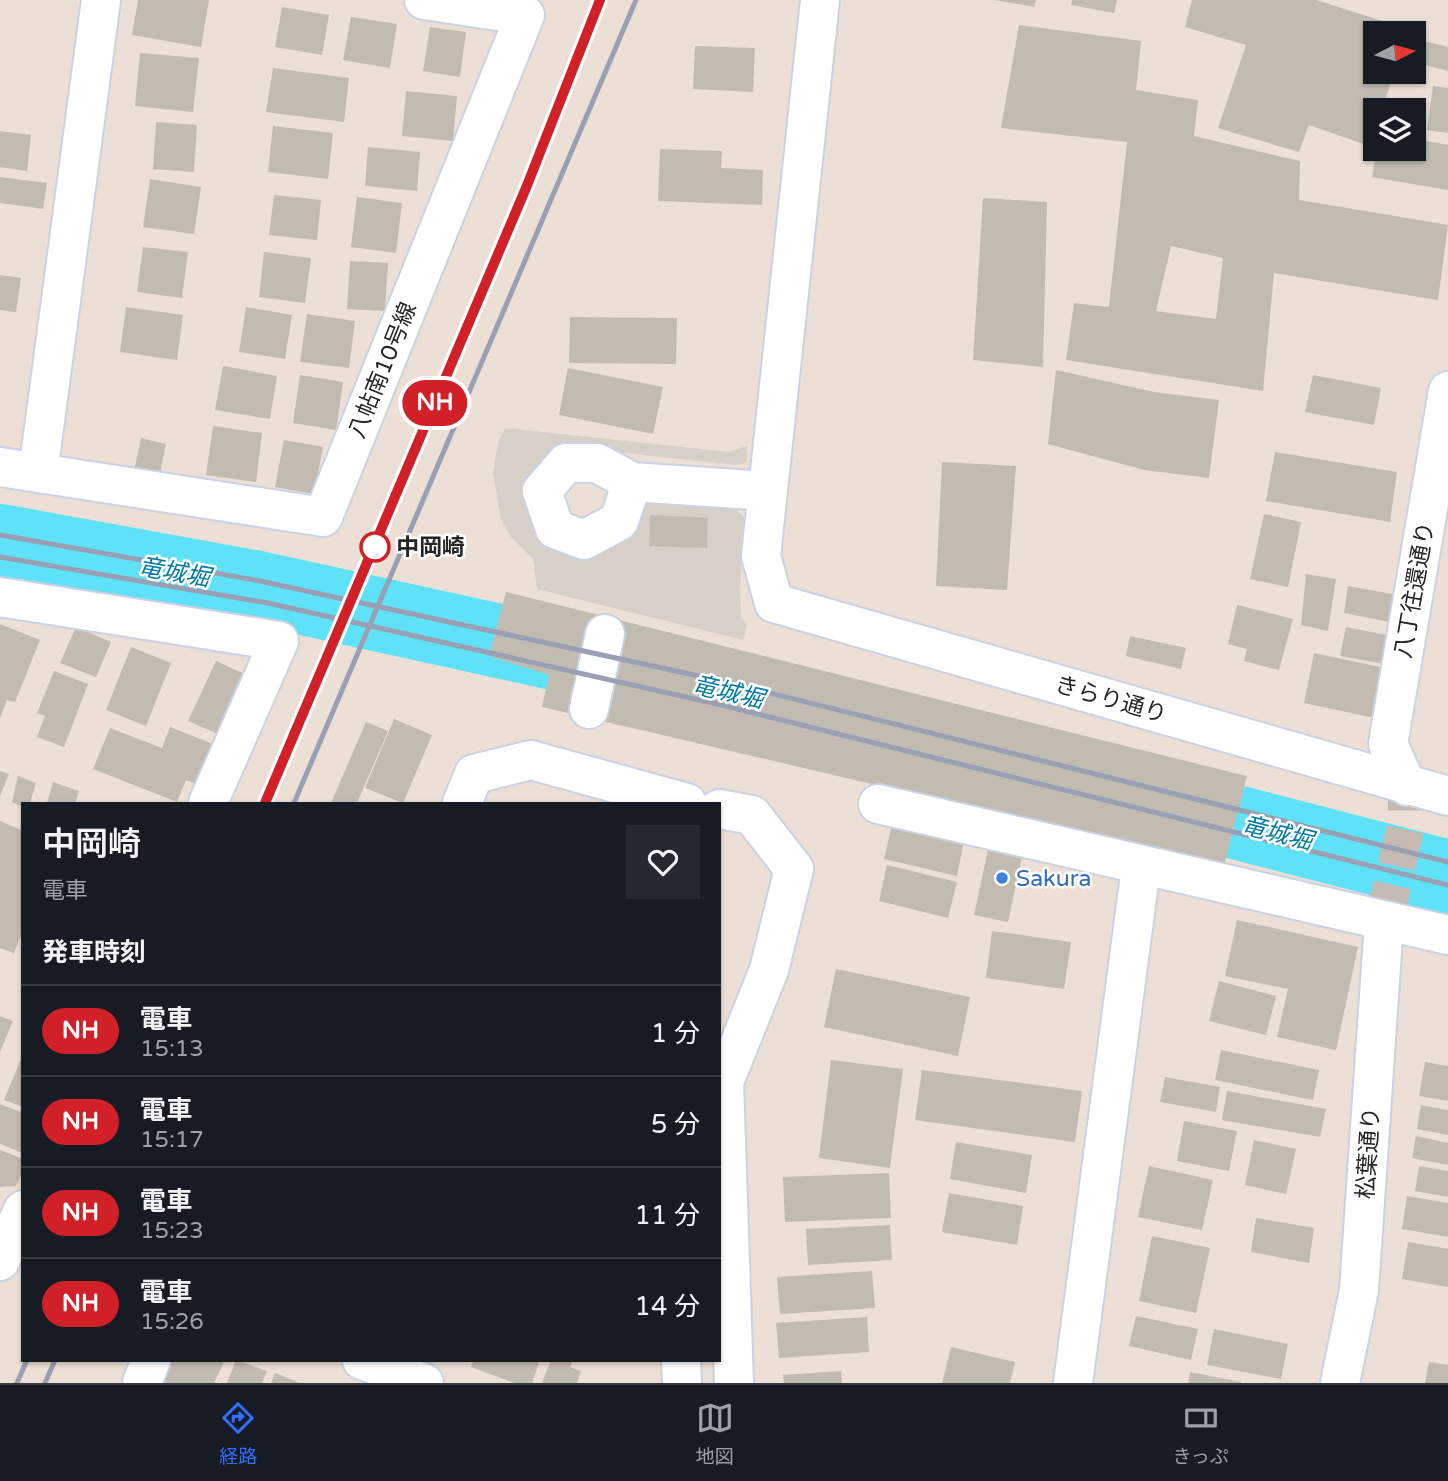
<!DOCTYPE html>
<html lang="ja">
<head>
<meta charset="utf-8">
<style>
  body { margin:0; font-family:"Varela Round","Noto Sans JP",sans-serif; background:#242831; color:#f1f3f6; height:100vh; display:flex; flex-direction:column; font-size:26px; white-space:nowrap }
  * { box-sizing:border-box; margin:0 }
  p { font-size:23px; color:#9ea1a6 }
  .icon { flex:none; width:38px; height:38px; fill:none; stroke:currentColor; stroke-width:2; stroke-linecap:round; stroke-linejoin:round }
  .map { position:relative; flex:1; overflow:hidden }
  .sheet { position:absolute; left:21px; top:802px; width:700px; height:560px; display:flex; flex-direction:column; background:#171b24; border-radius:0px; box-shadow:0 2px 5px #0004 }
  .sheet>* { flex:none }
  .badge { padding:0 14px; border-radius:23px; font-size:24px; line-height:46px }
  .needle { width:46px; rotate:84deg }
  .tools { position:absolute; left:1363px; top:21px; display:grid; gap:14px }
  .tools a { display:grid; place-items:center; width:63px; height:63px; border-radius:0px; background:#171b24; box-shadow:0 2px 5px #0004; font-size:35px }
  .map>.badge { position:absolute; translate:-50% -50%; box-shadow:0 0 0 4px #fff }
  h2 { padding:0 21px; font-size:26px; line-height:63px }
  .round { display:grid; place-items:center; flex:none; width:74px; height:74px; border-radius:0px; background:#242831 }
  .summary { display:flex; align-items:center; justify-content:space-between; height:119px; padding:0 21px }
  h1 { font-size:33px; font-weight:600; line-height:52px }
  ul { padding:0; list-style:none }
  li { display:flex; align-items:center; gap:21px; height:91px; padding:0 21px; border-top:2px solid #363941 }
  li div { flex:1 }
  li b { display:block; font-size:26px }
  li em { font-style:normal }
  li .badge { min-width:77px; font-weight:700; text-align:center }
  .tabs { display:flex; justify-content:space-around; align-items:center; height:98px; border-top:2px solid #363941; background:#171b24; font-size:19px; color:#9ea1a6 }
  .tabs a { display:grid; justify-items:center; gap:4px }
  .tabs .current { color:#2f6eff }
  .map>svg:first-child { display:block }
</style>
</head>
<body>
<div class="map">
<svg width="1448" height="1383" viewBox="0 0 1448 1383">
  <rect width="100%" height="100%" fill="#ebdfd6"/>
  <!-- plaza -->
  <path fill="#d6d0c9" d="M 505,428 L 729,452 L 747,446 L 747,463 L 736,465 L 578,448 L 547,540 L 640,496 L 729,503 L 745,518 L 740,587 L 741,617 L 747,626 L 743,640 L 537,589 L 533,559 L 511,537 L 501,520 L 493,473 L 498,442 Z"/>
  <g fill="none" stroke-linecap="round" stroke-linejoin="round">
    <!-- river -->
    <g stroke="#5fe1f7" stroke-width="74">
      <path d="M 0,541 L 253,587 L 591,661"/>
      <path d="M 1138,797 L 1448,877"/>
    </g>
  </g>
  <!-- building -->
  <g fill="#c2bbb2" fill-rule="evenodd">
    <path d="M 138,0 L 209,0 L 201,47 L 132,35 Z"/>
    <path d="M 994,0 L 1036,0 L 1034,7 Z"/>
    <path d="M 1072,0 L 1117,0 L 1114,13 L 1071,5 Z"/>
    <path d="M 1192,0 L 1316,0 L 1411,30 L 1410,33 L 1376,33 L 1376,72 L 1394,72 L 1382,110 L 1376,110 L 1372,147 L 1309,125 L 1299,152 L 1218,128 L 1246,45 L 1185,27 Z"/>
    <path d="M 282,7 L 329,15 L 322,55 L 275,47 Z"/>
    <path d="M 351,17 L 397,24 L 390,68 L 343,60 Z"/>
    <path d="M 1019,25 L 1141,41 L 1136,90 L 1198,100 L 1194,136 L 1300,161 L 1299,200 L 1448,225 L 1438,300 L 1274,273 L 1263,391 L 1066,360 L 1074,303 L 1109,307 L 1127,142 L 1001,128 ZM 1171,246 L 1223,258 L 1216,319 L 1156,311 Z"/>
    <path d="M 430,27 L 466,32 L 460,77 L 423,71 Z"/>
    <path d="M 1424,41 L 1448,47 L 1448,71 L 1418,63 Z"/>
    <path d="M 695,46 L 755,48 L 753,92 L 693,89 Z"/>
    <path d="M 140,53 L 199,58 L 193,112 L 135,106 Z"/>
    <path d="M 273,68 L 349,78 L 344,122 L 266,112 Z"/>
    <path d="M 1433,86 L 1448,88 L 1448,133 L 1427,130 Z"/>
    <path d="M 406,91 L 457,96 L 453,141 L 402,136 Z"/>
    <path d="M 156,122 L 197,125 L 194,172 L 153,169 Z"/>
    <path d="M 273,126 L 333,133 L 328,179 L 268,172 Z"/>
    <path d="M 0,131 L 31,135 L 27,171 L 0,167 Z"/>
    <path d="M 1414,139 L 1448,145 L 1448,190 L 1372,177 L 1377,149 L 1414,149 Z"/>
    <path d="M 368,147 L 420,152 L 417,191 L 365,186 Z"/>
    <path d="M 660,149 L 722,151 L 721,168 L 763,170 L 762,205 L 658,201 Z"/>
    <path d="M 0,177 L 47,183 L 43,209 L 0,203 Z"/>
    <path d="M 150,179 L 201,187 L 194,234 L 143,227 Z"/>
    <path d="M 274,195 L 321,200 L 317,240 L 269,235 Z"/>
    <path d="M 357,197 L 402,203 L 396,253 L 351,247 Z"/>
    <path d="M 983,198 L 1047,202 L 1043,367 L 973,360 Z"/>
    <path d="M 143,247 L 188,252 L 182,298 L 137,292 Z"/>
    <path d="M 264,252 L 311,258 L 305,303 L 259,297 Z"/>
    <path d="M 350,261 L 388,263 L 385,311 L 347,309 Z"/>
    <path d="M 0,275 L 21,278 L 16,312 L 0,310 Z"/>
    <path d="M 126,307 L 183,315 L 177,360 L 120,352 Z"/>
    <path d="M 246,307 L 292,315 L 285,359 L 239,352 Z"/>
    <path d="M 307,314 L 355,321 L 349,368 L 300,362 Z"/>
    <path d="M 570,317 L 677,318 L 676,364 L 569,363 Z"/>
    <path d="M 223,366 L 277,376 L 270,419 L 215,410 Z"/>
    <path d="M 568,368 L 663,387 L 653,434 L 559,415 Z"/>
    <path d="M 1056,370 L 1154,392 L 1219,400 L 1209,478 L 1144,470 L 1048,444 Z"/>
    <path d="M 300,375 L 343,382 L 336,430 L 293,423 Z"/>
    <path d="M 1313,375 L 1381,388 L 1374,425 L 1305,412 Z"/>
    <path d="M 213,426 L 262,433 L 256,482 L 206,475 Z"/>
    <path d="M 141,438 L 166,444 L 160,473 L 135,467 Z"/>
    <path d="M 284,440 L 323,447 L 314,494 L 275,487 Z"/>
    <path d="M 1275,452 L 1397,472 L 1390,522 L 1266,501 Z"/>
    <path d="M 942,462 L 1016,466 L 1007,590 L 936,586 Z"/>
    <path d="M 1264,514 L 1301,522 L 1288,587 L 1250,579 Z"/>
    <path d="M 650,515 L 708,518 L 707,548 L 649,546 Z"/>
    <path d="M 1306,574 L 1336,579 L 1328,631 L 1301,625 Z"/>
    <path d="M 1348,586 L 1404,596 L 1399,624 L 1344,613 Z"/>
    <path d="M 506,592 L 1247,776 L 1224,866 L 542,707 L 549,675 L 489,656 Z"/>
    <path d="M 1237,605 L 1293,619 L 1279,670 L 1244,661 L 1247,649 L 1228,644 Z"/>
    <path d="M 0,624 L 40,640 L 15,702 L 7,700 L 0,718 Z"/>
    <path d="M 76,627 L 111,642 L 96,677 L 60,663 Z"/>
    <path d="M 1346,627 L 1400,638 L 1395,666 L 1340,656 Z"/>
    <path d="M 1130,636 L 1186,648 L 1181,669 L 1126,656 Z"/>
    <path d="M 131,647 L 171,663 L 146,726 L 106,710 Z"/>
    <path d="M 1314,653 L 1390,669 L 1379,719 L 1304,703 Z"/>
    <path d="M 216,661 L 251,677 L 225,737 L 188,721 Z"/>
    <path d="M 54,671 L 88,684 L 64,747 L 37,737 L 45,716 L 37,713 Z"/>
    <path d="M 394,719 L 432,735 L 403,803 L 365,788 Z"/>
    <path d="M 366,722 L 388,731 L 357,803 L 331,803 Z"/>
    <path d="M 170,727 L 223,748 L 208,789 L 186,780 L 177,802 L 93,769 L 110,728 L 162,748 Z"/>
    <path d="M 0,771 L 9,774 L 0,796 Z"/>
    <path d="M 18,776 L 36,783 L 30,803 L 23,803 L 23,807 L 12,802 Z"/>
    <path d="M 53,782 L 79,791 L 75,803 L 47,803 Z"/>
    <path d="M 893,820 L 965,836 L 957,876 L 884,859 Z"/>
    <path d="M 0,821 L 23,831 L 23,930 L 14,953 L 0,948 Z"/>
    <path d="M 989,845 L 1023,852 L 1008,922 L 974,915 Z"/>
    <path d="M 887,865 L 957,882 L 948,918 L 879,901 Z"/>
    <path d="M 1237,920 L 1358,947 L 1336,1050 L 1277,1037 L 1288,989 L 1225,976 Z"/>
    <path d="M 992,931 L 1071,942 L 1064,989 L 986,978 Z"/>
    <path d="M 836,969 L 970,997 L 958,1056 L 824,1027 Z"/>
    <path d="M 1219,981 L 1276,996 L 1266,1035 L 1209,1021 Z"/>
    <path d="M 0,1016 L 13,1021 L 0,1052 Z"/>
    <path d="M 1221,1050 L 1319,1070 L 1313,1100 L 1215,1080 Z"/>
    <path d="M 23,1054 L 23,1107 L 4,1100 Z"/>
    <path d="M 831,1060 L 903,1069 L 890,1168 L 819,1158 Z"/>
    <path d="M 1425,1062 L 1448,1066 L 1448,1101 L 1419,1096 Z"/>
    <path d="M 922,1070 L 1082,1091 L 1075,1142 L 915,1120 Z"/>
    <path d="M 1165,1077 L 1220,1087 L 1216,1112 L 1160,1102 Z"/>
    <path d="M 1227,1091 L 1326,1109 L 1320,1137 L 1222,1120 Z"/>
    <path d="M 0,1104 L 23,1113 L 23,1153 L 0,1144 Z"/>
    <path d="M 1421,1105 L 1448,1110 L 1448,1135 L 1417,1129 Z"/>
    <path d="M 1184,1121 L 1237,1131 L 1229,1171 L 1177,1161 Z"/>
    <path d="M 1416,1136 L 1448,1143 L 1448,1165 L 1412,1158 Z"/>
    <path d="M 1254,1140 L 1296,1149 L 1286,1194 L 1245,1185 Z"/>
    <path d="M 956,1142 L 1032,1155 L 1026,1193 L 950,1179 Z"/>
    <path d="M 0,1150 L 23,1159 L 23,1171 L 16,1186 L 0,1187 Z"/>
    <path d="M 1149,1166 L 1213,1180 L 1202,1230 L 1138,1217 Z"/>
    <path d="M 1419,1166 L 1448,1171 L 1448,1197 L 1415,1191 Z"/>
    <path d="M 889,1173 L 891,1218 L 785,1222 L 783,1177 Z"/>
    <path d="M 949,1193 L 1023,1206 L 1017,1245 L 942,1232 Z"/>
    <path d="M 1407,1196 L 1448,1203 L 1448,1237 L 1402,1229 Z"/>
    <path d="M 1256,1218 L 1314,1228 L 1309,1263 L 1251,1252 Z"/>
    <path d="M 890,1225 L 892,1260 L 808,1265 L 806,1229 Z"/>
    <path d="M 1152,1236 L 1210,1248 L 1196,1313 L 1139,1301 Z"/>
    <path d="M 1408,1242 L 1448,1249 L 1448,1287 L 1402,1279 Z"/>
    <path d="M 872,1271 L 875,1308 L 780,1314 L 777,1277 Z"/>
    <path d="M 1136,1316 L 1198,1329 L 1191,1360 L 1129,1346 Z"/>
    <path d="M 867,1317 L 869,1352 L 779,1358 L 776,1323 Z"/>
    <path d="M 1214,1329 L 1288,1344 L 1281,1379 L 1207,1365 Z"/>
    <path d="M 951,1347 L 1015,1362 L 1010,1383 L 942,1383 Z"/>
    <path d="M 167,1360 L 225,1360 L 214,1383 L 157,1383 Z"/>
    <path d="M 236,1360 L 267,1371 L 262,1383 L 227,1383 Z"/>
    <path d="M 474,1360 L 540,1360 L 532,1383 L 514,1383 L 471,1367 Z"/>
    <path d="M 551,1360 L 573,1360 L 570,1367 L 581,1371 L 577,1383 L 542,1383 Z"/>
    <path d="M 1429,1362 L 1448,1365 L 1448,1383 L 1425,1383 Z"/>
    <path d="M 841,1371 L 842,1383 L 784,1383 L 783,1375 Z"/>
    <path d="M 1190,1372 L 1241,1382 L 1241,1383 L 1188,1383 Z"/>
    <path d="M 275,1373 L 300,1383 L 271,1383 Z"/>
  </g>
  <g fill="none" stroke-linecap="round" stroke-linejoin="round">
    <!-- minor-tunnel -->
    <path stroke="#c4bab3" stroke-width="38" stroke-dasharray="38 19" stroke-linecap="butt" d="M 1384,922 L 1407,820 L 1407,786"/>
    <defs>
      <g id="minor">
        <path d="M 820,0 L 761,556 L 774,603 L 1448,796"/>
        <path d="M 0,467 L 323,517 L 525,15 L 424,0"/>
        <path d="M 38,473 L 101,0"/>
        <path d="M 632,482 L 619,521 L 584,540 L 555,529 L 542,491 L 566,463 L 597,463 L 632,482 L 767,491"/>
        <path d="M 0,597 L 279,641 L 208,803"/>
        <path d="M 589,709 L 605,634"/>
        <path d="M 1407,786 L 1388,744 L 1448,391"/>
        <path d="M 462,803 L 474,774 L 531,760 L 687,803"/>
        <path d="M 878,804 L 1448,935"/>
        <path d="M 719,809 L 752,815 L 794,869 L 769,970 L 724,1082 L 734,1383"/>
        <path d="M 0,1261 L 23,1210"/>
        <path d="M 362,1360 L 424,1383"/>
        <path d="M 681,1360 L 682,1383"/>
        <path d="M 142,1383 L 151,1360"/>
        <path d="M 1073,1383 L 1141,867"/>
        <path d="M 1340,1383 L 1359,1290 L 1384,922"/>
      </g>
    </defs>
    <!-- minor casing -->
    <use href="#minor" stroke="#cbd2e2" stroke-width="42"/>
    <!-- minor -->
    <use href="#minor" stroke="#fff" stroke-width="38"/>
    <!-- rail -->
    <g stroke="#99a0b3" stroke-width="5">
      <path d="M 0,535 L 260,581 L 722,681 L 1448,862"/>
      <path d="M 0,557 L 268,603 L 717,704 L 1448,885"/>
      <path d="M 265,803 L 526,188 L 600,0"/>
      <path d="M 294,803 L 636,0"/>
      <path d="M 17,1383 L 27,1360"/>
      <path d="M 45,1383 L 55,1360"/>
    </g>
  </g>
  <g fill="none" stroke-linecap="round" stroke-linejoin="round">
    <defs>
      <path id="line" d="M 265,803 L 526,188 L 600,0"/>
    </defs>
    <!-- line casing -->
    <use href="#line" stroke="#fff" stroke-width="16"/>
    <!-- line -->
    <use href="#line" stroke="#d12027" stroke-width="10"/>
  </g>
  <!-- markers -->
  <circle fill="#fff" stroke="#d12027" stroke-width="3.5" cx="375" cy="547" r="14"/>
  <circle fill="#3f7fe0" stroke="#fff" stroke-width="2.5" cx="1002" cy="878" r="7"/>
  <g text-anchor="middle" stroke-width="5" stroke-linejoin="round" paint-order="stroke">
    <!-- street labels -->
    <g font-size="23" fill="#262626" stroke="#fff">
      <text transform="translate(382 370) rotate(-68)" y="8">八帖南10号線</text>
      <text transform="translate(1414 590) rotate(-80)" y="8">八丁往還通り</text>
      <text transform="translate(1111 699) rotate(16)" y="8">きらり通り</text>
      <text transform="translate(1368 1153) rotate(-86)" y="8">松葉通り</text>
    </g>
    <!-- stop labels -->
    <g font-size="23" font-weight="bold" fill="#262626" stroke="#fff" text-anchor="start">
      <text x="396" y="555">中岡崎</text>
    </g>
    <!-- shop labels -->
    <g font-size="23" fill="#366cbe" stroke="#fff" text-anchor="start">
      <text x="1016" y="886">Sakura</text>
    </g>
    <!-- water labels -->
    <g font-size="24" font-style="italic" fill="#037b9e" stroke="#fff">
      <text transform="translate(174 572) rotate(10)" y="8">竜城堀</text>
      <text transform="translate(728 692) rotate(13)" y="8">竜城堀</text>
      <text transform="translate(1277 833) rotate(14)" y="8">竜城堀</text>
    </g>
  </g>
</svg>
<div class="tools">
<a><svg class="needle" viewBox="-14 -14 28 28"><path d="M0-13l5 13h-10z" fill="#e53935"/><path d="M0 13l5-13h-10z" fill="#9ea1a6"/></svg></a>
<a><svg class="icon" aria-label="layers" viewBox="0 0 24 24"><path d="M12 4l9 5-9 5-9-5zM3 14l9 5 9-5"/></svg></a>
</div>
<b class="badge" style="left:435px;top:403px;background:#d12027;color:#fff">NH</b>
<section class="sheet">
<div class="summary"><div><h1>中岡崎</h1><p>電車</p></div><a class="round"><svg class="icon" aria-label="heart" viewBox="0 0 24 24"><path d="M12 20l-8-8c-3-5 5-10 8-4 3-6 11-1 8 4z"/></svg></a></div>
<h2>発車時刻</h2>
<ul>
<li><span class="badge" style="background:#d12027;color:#fff">NH</span><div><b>電車</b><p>15:13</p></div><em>1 分</em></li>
<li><span class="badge" style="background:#d12027;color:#fff">NH</span><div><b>電車</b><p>15:17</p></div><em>5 分</em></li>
<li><span class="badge" style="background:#d12027;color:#fff">NH</span><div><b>電車</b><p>15:23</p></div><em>11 分</em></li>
<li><span class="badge" style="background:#d12027;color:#fff">NH</span><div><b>電車</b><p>15:26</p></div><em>14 分</em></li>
</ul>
</section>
</div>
<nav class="tabs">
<a class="current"><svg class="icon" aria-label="directions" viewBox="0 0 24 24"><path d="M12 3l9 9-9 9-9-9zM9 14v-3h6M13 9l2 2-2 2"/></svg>経路</a>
<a><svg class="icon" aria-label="map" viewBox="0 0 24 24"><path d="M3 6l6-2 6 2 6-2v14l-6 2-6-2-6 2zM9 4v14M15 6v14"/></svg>地図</a>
<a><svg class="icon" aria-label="tickets" viewBox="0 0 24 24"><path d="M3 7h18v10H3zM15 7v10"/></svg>きっぷ</a>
</nav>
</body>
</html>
